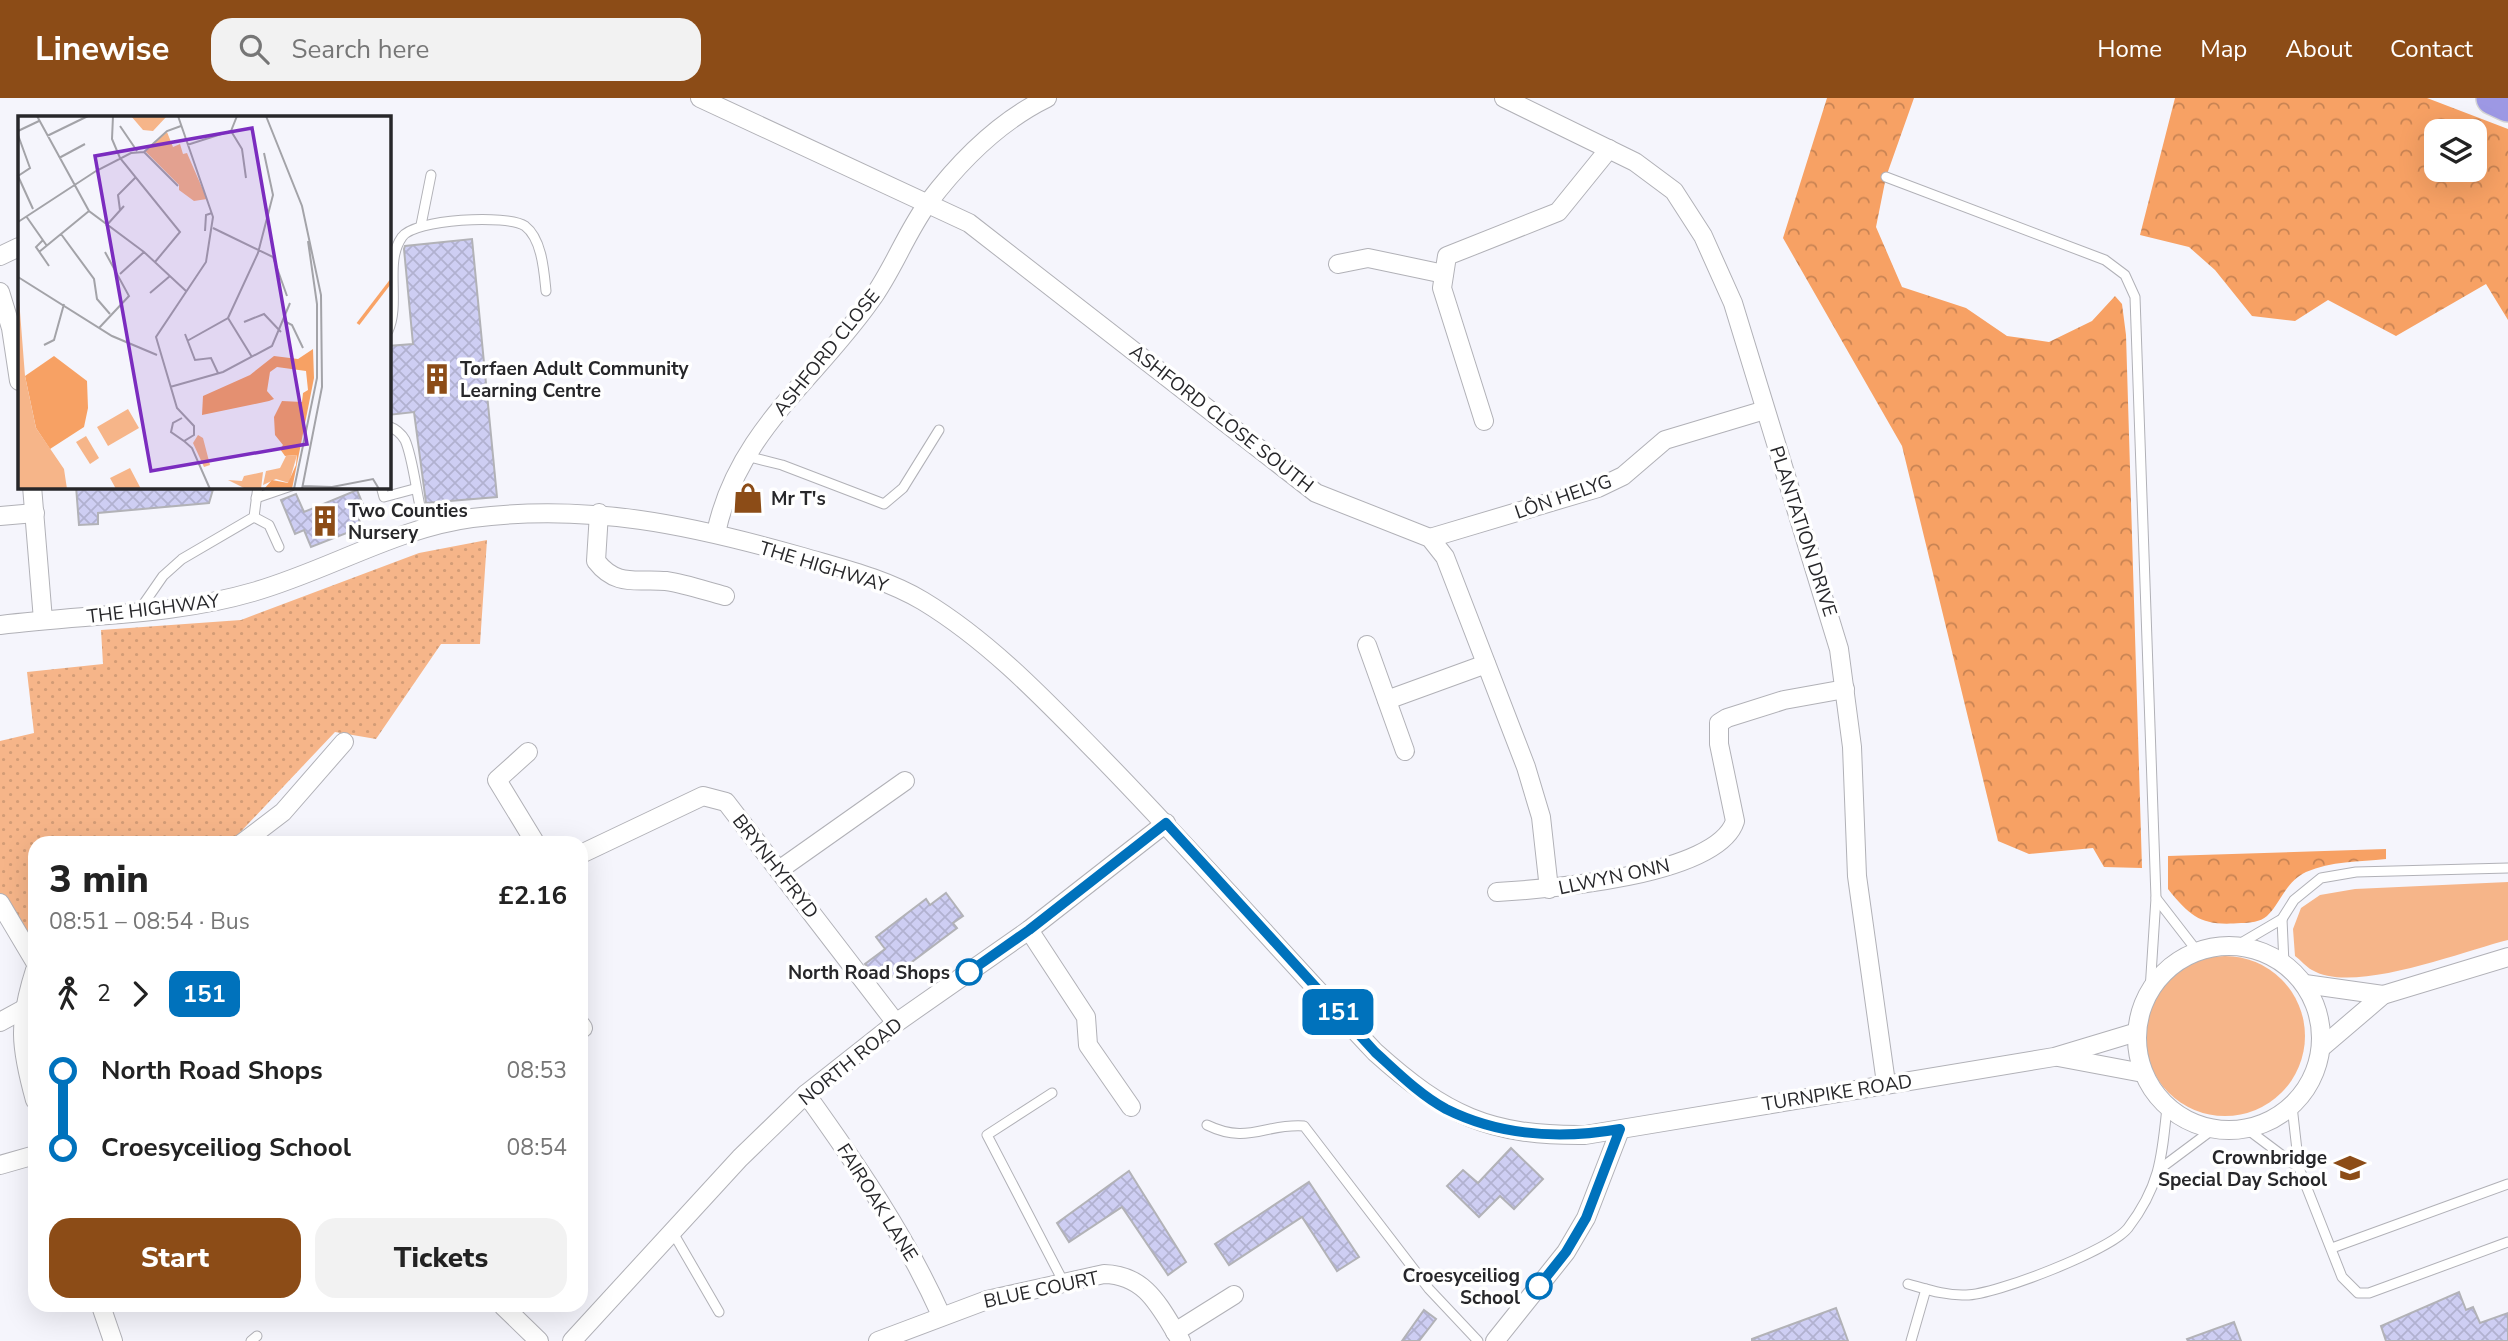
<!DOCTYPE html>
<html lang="en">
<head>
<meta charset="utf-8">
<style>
  body { margin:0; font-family:"Nunito Sans",sans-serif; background:#f2f2f2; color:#222; height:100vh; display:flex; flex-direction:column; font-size:26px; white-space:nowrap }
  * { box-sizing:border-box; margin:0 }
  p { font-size:23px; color:#767676 }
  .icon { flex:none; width:38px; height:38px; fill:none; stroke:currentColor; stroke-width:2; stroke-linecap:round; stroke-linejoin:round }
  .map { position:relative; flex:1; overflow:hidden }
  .side { position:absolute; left:28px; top:738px; width:560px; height:476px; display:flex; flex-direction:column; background:#fff; border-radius:21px; box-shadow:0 7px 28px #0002 }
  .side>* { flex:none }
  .badge { padding:0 14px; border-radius:10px; font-size:24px; line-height:46px }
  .tools { position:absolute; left:2424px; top:21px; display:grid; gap:14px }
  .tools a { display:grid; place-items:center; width:63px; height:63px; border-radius:14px; background:#fff; box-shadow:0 7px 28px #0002; font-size:35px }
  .map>.badge { position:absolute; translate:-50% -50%; box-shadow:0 0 0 4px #fff }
  .legs { display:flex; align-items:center; gap:10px; height:77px; padding:0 21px; font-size:23px }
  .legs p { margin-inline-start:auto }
  .head { display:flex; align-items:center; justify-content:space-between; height:119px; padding:0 21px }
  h1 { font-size:38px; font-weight:800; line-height:52px }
  .button { display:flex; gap:14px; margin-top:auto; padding:14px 21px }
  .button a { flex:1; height:80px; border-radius:21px; background:#8c4c17; color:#fff; font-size:28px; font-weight:800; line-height:80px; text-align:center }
  .button a+a { background:#f2f2f2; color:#222 }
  ul { padding:0 21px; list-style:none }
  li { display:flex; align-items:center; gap:24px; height:77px; font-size:26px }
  li i { display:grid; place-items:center; width:10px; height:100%; margin:0 9px; background:currentColor }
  li i::after { content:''; width:18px; height:18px; margin:-9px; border:5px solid; border-radius:50%; background:#fff }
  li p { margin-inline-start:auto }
  li:first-child i { background:linear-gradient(#0000 50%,currentColor 0) }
  li:last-child i { background:linear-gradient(currentColor 50%,#0000 0) }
  header { display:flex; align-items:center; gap:42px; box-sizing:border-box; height:98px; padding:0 35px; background:#8c4c17; color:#fff }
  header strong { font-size:33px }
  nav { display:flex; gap:38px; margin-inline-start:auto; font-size:24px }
  .search { width:490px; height:63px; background:#f2f2f2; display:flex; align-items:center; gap:18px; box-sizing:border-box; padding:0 24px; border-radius:21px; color:#767676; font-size:26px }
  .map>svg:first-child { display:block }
</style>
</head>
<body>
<header>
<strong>Linewise</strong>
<div class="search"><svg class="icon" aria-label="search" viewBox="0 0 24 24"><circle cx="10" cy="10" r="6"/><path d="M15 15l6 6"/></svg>Search here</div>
<nav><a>Home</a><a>Map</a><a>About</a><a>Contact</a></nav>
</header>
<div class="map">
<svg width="2508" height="1243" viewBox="0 0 2508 1243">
  <defs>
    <pattern id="forest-crowns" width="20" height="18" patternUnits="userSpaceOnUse" patternTransform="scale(1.75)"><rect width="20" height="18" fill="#f7a164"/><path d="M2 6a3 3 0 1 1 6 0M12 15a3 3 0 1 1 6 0" fill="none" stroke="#c88353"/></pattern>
    <pattern id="park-dots" width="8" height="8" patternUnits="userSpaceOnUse" patternTransform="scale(1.75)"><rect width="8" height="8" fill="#f6b589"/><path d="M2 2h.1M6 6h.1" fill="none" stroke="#d39c76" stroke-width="1.8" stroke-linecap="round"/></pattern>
    <pattern id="building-cross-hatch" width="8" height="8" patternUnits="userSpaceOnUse" patternTransform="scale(1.75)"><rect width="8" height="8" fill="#cecef3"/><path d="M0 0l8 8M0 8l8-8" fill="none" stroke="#b1b1d0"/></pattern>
  </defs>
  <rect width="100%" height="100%" fill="#f5f5fc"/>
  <!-- grass -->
  <g fill="#f6b589">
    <path d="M 2508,784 L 2508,842 C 2463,853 2353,897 2312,872 C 2306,869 2301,862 2295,858 L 2293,831 L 2301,810 L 2320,797 L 2355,791 Z"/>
    <circle cx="2225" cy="938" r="80"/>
  </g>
  <!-- forest -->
  <g fill="url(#forest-crowns)" fill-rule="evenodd">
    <path d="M 1827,0 L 1914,0 L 1886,79 L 1876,129 L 1902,189 L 1966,210 L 2007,238 L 2049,244 L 2092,223 L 2115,198 L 2122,206 L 2126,237 L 2142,770 L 2104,769 L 2093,750 L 2029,756 L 1998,743 L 1902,348 L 1783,140 Z"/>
    <path d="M 2175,0 L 2427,0 L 2508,31 L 2508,222 L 2486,186 L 2396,238 L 2328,202 L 2295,223 L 2252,218 L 2215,172 L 2189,149 L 2140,137 ZM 2436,33 L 2474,33 L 2474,72 L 2436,72 Z"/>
    <path d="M 2386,751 L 2386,761 C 2359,764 2331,763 2306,774 C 2285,784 2281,805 2267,818 C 2260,824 2250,825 2241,825 C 2203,828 2192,821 2168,791 L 2168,758 Z"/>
  </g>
  <!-- park -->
  <path fill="url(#park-dots)" d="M 487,442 L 480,546 L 441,546 L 376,641 L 335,634 L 230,745 L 35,746 L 35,851 L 0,799 L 0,643 L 34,635 L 27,574 L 103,566 L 101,532 L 241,522 L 419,455 Z"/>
  <!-- building -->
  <g fill="url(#building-cross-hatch)" stroke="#b2b2b7" stroke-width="2">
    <path d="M 472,141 L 497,399 L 426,405 L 414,314 L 388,317 L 388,248 L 413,246 L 404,151 L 405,148 Z"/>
    <path d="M 76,388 L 214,388 L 209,405 L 98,415 L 98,426 L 79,427 Z"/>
    <path d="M 357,392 L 366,414 L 357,417 L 362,429 L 311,449 L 304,432 L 295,436 L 281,402 L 296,396 L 304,414 Z"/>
    <path d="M 946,795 L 963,818 L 953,825 L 957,830 L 889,881 L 885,876 L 877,882 L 865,866 L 885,851 L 876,839 L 926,801 L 930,807 Z"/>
    <path d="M 1511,1050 L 1543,1081 L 1514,1111 L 1500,1098 L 1479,1119 L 1447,1088 L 1463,1072 L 1478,1085 Z"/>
    <path d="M 1129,1073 L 1186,1164 L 1168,1177 L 1122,1109 L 1069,1144 L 1057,1125 Z"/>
    <path d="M 1309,1084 L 1359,1159 L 1337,1173 L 1302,1119 L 1229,1167 L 1215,1146 Z"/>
    <path d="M 2459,1194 L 2466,1212 L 2473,1209 L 2480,1225 L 2508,1215 L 2508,1243 L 2386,1243 L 2381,1228 Z"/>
    <path d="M 1836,1210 L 1848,1243 L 1752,1243 L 1752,1241 Z"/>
    <path d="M 1424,1212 L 1436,1221 L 1419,1243 L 1402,1243 Z"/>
    <path d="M 2234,1224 L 2241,1243 L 2188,1243 L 2187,1241 Z"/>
  </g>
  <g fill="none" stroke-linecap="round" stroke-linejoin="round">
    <defs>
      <g id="lane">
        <path d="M 1886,79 L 2105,162 L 2125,177 L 2135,199 L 2156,800 L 2150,892"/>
        <path d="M 421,127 L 431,77"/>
        <path d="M 388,233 C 401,205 384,164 402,139 C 414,121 507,116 525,128 C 542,141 544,173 546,193"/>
        <path d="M 388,328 C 396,331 401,335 405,342 C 414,362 417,404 425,429"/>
        <path d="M 746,358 L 782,367 L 884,406 L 903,390 L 939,332"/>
        <path d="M 381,388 L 384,399 L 414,391"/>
        <path d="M 256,400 L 291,388"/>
        <path d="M 254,419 L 269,427 L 279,449"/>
        <path d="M 138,514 L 163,478 L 182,461 L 254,419 L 258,388"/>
        <path d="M 2156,800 L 2197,853"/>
        <path d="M 2282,821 L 2284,866"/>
        <path d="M 2236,848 L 2282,821 L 2294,802 L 2321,780 L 2356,774 L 2508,770"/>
        <path d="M 1052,995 L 987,1037 L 1064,1185"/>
        <path d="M 2292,1008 L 2299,1070 L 2342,1179 L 2358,1195 L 2369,1195 L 2508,1144"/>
        <path d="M 1207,1027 C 1248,1047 1265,1025 1304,1028 L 1429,1191 L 1478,1243"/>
        <path d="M 2247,1031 L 2299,1070"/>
        <path d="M 2161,1070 L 2212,1032"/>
        <path d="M 672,1133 L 719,1214"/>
        <path d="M 2332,1150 L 2508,1086"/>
        <path d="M 1908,1186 C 1926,1191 1946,1198 1966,1197 C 1995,1197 2111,1152 2128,1130 C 2160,1088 2162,1059 2167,1009"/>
        <path d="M 251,1243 L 257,1238"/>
        <path d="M 1911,1243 L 1926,1191"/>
      </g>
      <g id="street">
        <path d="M 700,0 L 969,125 L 1316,395 L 1430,440 L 1445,459 L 1526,669 L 1541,719 L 1549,791"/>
        <path d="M 1504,0 L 1635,64 L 1674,93 L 1703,138 L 1733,205 L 1839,551 L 1852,649 L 1857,778 L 1886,985"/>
        <path d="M 0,158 L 19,149"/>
        <path d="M 1338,166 L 1368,160 L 1444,176"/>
        <path d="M 0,194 L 11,230 L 19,283"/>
        <path d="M 1484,323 L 1442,190 L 1447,158 L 1558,114 L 1609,51"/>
        <path d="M 32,388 L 43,522"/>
        <path d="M 599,415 L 596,463 C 617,490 637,480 666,483 C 686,486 706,493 725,498"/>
        <path d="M 0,418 L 35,415"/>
        <path d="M 716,435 C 737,334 815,282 871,202 C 893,172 906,135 928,105 C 959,64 1000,23 1047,0"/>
        <path d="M 1430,440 L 1598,390 L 1623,378 L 1665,342 L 1765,312"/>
        <path d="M 0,527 C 85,516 171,518 253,494 C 327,473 396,430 472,420 C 590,405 691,427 803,459 C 844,471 886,481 923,503 C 989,543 1043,600 1097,655 C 1192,752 1281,854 1375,954 C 1445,1017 1489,1038 1585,1037 L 2054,959 L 2137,934"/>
        <path d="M 1367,547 L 1405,653"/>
        <path d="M 1387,602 L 1486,566"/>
        <path d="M 528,654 L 497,682 L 536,746"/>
        <path d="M 241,746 L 283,714 L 344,644"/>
        <path d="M 581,756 L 703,698 L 726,704 L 896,925"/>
        <path d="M 779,772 L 905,683"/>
        <path d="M 1497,794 C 1547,791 1718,778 1735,723 L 1719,646 L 1719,625 L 1727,620 L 1784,602 L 1845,591"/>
        <path d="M 0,805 L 35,864"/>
        <path d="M 1029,832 L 1086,919 L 1088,947 L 1131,1009"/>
        <circle cx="2229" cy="940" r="92"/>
        <path d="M 35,872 C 18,925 20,948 35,1002"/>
        <path d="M 2305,886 L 2383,897"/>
        <path d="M 0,924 L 22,912"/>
        <path d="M 581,927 L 583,930"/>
        <path d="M 2321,950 L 2383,897 L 2508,859"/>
        <path d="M 2058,959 L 2143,975"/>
        <path d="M 806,996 C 857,1067 905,1137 941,1217"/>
        <path d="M 0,1067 L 35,1057"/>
        <path d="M 101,1208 L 113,1243"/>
        <path d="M 503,1208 L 539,1243"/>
        <path d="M 1175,1234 L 1234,1197"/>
        <path d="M 572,1243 L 740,1060 L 806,996 L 896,925 L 1029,832 L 1166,725"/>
        <path d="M 878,1243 L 987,1202 L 1104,1176 C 1147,1177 1160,1210 1181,1243"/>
        <path d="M 1495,1243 L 1566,1154 L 1586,1120 L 1620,1032"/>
      </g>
      <path id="highway" d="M 2493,0 L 2508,7"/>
    </defs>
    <!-- lane casing -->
    <use href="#lane" stroke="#b1b1b7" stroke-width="11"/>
    <!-- street casing -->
    <use href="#street" stroke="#b1b1b7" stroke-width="20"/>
    <!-- highway casing -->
    <use href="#highway" stroke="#d4d4d4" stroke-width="36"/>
    <!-- lane -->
    <use href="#lane" stroke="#fff" stroke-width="9"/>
    <!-- street -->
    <use href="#street" stroke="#fff" stroke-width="18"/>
    <!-- highway -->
    <use href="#highway" stroke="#9d98e4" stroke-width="33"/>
  </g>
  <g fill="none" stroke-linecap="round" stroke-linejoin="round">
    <defs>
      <path id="line-1" d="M 969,874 L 1029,832 L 1166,725 L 1375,954 C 1397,974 1420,997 1446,1011 C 1500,1038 1562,1041 1620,1031 L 1586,1120 L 1566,1154 L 1539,1188"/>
    </defs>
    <!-- line-1 casing -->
    <use href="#line-1" stroke="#fff" stroke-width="16"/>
    <!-- line-1 -->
    <use href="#line-1" stroke="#0072bc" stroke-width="10"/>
  </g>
  <!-- icons -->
  <defs>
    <symbol id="building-bare" viewBox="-9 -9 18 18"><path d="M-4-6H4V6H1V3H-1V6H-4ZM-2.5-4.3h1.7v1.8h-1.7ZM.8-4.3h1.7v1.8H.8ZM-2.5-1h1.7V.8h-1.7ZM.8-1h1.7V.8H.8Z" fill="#8c4c17" stroke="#fff" stroke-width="2.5" paint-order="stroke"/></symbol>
    <symbol id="shop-bare" viewBox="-9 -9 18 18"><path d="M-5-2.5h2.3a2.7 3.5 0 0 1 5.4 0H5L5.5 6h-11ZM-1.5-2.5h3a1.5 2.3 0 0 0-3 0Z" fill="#8c4c17" stroke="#fff" stroke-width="2.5" paint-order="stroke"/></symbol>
    <symbol id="school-bare" viewBox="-9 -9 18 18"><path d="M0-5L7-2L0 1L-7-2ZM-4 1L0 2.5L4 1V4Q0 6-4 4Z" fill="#8c4c17" stroke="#fff" stroke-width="2.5" paint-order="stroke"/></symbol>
  </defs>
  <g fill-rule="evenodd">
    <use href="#building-bare" x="415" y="259" width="44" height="44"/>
    <use href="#shop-bare" x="726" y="378" width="44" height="44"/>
    <use href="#building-bare" x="303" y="401" width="44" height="44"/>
    <use href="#school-bare" x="2328" y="1048" width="44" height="44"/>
  </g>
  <!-- markers -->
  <g fill="#fff" stroke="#0072bc" stroke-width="3.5">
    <circle cx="969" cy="874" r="12"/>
    <circle cx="1539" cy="1188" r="12"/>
  </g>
  <g text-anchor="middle" stroke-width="7" stroke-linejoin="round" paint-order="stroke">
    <!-- street labels -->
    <g font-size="19" fill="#27272a" stroke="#fff">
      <text transform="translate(826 254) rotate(-51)" y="7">ASHFORD CLOSE</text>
      <text transform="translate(1222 320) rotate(38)" y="7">ASHFORD CLOSE SOUTH</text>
      <text transform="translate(1563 398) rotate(-19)" y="7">LÔN HELYG</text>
      <text transform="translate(1804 433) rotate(72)" y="7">PLANTATION DRIVE</text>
      <text transform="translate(824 468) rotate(17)" y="7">THE HIGHWAY</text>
      <text transform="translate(153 510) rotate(-7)" y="7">THE HIGHWAY</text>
      <text transform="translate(776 768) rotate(52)" y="7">BRYNHYFRYD</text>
      <text transform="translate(1614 778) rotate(-12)" y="7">LLWYN ONN</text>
      <text transform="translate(850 963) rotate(-39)" y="7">NORTH ROAD</text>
      <text transform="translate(1837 994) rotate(-9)" y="7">TURNPIKE ROAD</text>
      <text transform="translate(878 1104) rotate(58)" y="7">FAIROAK LANE</text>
      <text transform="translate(1041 1191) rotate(-12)" y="7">BLUE COURT</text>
    </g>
    <!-- poi labels -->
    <g font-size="19" font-weight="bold" fill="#27272a" stroke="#fff" text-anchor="start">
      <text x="460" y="277">Torfaen Adult Community<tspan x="460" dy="22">Learning Centre</tspan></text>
      <text x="771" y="407">Mr T's</text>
      <text x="348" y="419">Two Counties<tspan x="348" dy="22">Nursery</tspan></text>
      <text x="2327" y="1066" text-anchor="end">Crownbridge<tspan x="2327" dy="22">Special Day School</tspan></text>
    </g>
    <!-- stop labels -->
    <g font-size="19" font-weight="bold" fill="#27272a" stroke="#fff" text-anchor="end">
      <text x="950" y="881">North Road Shops</text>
      <text x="1520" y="1184">Croesyceiliog<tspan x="1520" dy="22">School</tspan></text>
    </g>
  </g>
  <!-- overview -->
  <g transform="translate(18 18)">
    <rect width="373" height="373" fill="#f5f5fc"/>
    <path d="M 113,0 L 149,0 L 135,15 L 125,14 ZM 110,293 L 121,312 L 90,330 L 79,311 ZM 180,319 L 185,322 L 192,349 L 186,351 L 175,327 ZM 68,320 L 81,342 L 72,348 L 58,326 ZM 279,339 L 271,367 L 258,363 L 245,369 L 248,355 L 262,352 L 268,340 ZM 112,352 L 123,373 L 98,373 L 92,362 ZM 245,356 L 243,373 L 228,373 L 210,364 L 224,365 L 226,360 Z" fill="#f6b589"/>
    <path d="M 295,233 L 296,262 L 274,373 L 246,373 L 254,364 L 270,367 L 278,349 L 279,339 L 267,340 L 262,333 L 265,329 L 257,319 L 256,301 L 264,285 L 284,286 L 285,277 L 290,274 L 288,255 L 259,251 L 252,256 L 249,275 L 256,283 L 251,285 L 184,299 L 185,280 L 232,259 L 256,240 L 280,243 ZM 36,240 L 69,265 L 70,292 L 66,311 L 32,333 L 18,312 L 7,260 Z" fill="#f7a164"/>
    <path d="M 149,16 L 155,31 L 162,28 L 165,38 L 169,37 L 189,83 L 176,85 L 161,74 L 161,69 L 127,35 ZM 1,183 L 7,260 L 18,312 L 46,353 L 49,373 L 0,373 Z" fill="#f6b589"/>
    <path fill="none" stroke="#f9a366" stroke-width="3.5" d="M 340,208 L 373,165"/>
    <path fill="none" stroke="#a3a3a8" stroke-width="2" d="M 19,0 L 71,95 L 126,136 L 168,175M 95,0 L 94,23 L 102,42 L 162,116 L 137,146M 160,0 L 195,101 L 188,146 L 138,221 L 159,292 L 176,310 L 176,319 L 166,325 L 153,316 L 155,307 L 164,302M 248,0 L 284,90 L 303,179 L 304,271 L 284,373M 102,10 L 119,35M 0,15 L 21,5M 213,15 L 224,33 L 228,62M 0,19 L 12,52 L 0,60 L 15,93M 29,20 L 70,0M 169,29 L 213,15 L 219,0M 126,36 L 160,70M 41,42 L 67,28M 102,94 L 100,79 L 117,62M 8,100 L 29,130M 0,106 L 78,55 L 113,37 L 126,36 L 149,15 L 163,10M 88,110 L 106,90M 195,112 L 255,141 L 269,180M 187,115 L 188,99 L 194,97M 43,118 L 76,163 L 79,183 L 92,198M 25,124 L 18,131 L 31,150M 21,136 L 71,95M 102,158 L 126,136M 0,161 L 94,220 L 139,239M 132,177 L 152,160M 210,202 L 234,241M 266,205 L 274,209 L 285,232M 226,206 L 246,198 L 263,216M 81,212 L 111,180 L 87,136M 167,218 L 177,244 L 193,242 L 200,257M 169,225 L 210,202 L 240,137 L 255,79 L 246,37M 26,229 L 36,224 L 46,188M 152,271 L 205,256 L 254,230 L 272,187M 166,325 L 174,332 L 192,373M 285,370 L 314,371 L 355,363 L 361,373M 276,373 L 299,262 L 299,188 L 290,125"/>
    <path fill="#7b2cbf" fill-opacity="0.15" stroke="#7b2cbf" stroke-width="3.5" d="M 234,12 L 289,328 L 133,355 L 77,40 Z"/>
    <rect width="373" height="373" fill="none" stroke="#27272a" stroke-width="3.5"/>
  </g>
</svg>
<div class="tools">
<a><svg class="icon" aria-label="layers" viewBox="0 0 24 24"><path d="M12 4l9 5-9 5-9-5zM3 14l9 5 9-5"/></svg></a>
</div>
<b class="badge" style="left:1338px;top:914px;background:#0072bc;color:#fff">151</b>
<section class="side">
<div class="head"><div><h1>3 min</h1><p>08:51 – 08:54 · Bus</p></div><b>£2.16</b></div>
<div class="legs"><svg class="icon" aria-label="walk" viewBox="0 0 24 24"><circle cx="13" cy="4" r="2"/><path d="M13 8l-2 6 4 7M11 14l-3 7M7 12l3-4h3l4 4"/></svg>2<svg class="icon" aria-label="forward" viewBox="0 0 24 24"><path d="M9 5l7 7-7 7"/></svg><b class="badge" style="background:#0072bc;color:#fff">151</b></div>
<ul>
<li><i style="color:#0072bc"></i><b>North Road Shops</b><p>08:53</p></li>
<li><i style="color:#0072bc"></i><b>Croesyceiliog School</b><p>08:54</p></li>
</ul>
<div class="button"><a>Start</a><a>Tickets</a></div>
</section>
</div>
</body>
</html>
